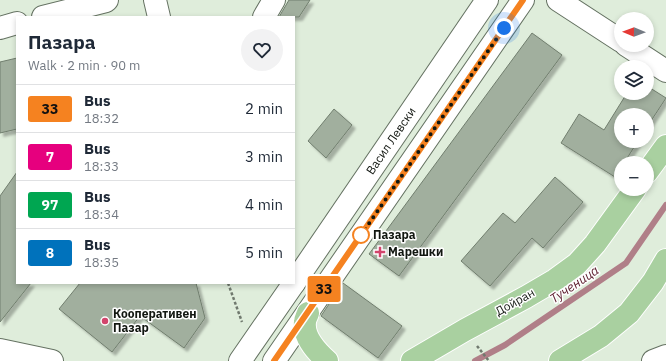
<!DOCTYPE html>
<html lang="en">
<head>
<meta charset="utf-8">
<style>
  body { margin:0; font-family:"IBM Plex Sans",sans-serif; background:#f2f2f3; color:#1f2937; height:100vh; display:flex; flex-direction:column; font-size:15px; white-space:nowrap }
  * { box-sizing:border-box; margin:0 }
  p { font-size:13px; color:#747a83 }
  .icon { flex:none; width:22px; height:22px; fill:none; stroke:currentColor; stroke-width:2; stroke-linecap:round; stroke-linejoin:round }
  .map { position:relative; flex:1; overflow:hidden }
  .panel { position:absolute; left:16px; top:16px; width:279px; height:268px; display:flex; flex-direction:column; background:#fff; border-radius:0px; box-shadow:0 2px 6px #0003 }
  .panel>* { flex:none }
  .badge { padding:0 8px; border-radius:3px; font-size:14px; line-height:26px }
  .needle { width:26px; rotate:271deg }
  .buttons { position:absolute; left:614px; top:12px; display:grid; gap:8px }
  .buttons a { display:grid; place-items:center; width:40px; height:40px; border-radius:50%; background:#fff; box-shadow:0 2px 6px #0003; font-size:20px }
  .you { position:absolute; width:20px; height:20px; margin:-10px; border:3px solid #fff; border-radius:50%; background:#1a73e8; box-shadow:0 0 0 6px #1a73e833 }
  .map>.badge { position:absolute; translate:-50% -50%; box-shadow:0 0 0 2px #fff }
  .round { display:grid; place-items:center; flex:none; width:42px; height:42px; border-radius:21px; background:#f2f2f3 }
  .head { display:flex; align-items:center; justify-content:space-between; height:68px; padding:0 12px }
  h1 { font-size:19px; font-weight:800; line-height:30px }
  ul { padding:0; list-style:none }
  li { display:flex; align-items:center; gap:12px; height:48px; padding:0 12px; border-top:1px solid #e0e1e3 }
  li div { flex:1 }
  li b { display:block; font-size:15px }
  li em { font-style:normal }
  li .badge { min-width:44px; font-weight:700; text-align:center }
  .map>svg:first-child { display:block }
</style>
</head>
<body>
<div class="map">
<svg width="666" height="361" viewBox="0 0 666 361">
  <defs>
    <filter id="shadow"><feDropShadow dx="3.5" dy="3.5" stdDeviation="1" flood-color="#0004"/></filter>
  </defs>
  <rect width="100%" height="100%" fill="#dfeddb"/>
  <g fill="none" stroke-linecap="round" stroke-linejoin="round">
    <!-- stream -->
    <path stroke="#b07f88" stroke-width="6" d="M 475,361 L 505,345 L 626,263 L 666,205"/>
  </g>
  <!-- building -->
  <g fill="#a1af9e" stroke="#717e6e" filter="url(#shadow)">
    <path d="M 289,0 L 310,0 L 299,17 L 279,17 Z"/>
    <path d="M 532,33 L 562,55 L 399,276 L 369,254 Z"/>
    <path d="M 17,58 L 17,129 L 0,133 L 0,62 Z"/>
    <path d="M 647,86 L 666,98 L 647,127 L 647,115 L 621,115 L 621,141 L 638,141 L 624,163 L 621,163 L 621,168 L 615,177 L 561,143 L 579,114 L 604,130 L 627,93 L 647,93 Z"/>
    <path d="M 334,109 L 352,125 L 326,158 L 308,141 Z"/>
    <path d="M 17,172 L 17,283 L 31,283 L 0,322 L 0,196 Z"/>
    <path d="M 555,177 L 583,202 L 543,248 L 532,238 L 490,286 L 461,261 L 503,213 L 515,223 Z"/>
    <path d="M 80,283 L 196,283 L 205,318 L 184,348 L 140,316 L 112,352 L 59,309 Z"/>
    <path d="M 343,283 L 402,326 L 378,358 L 321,316 Z"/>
  </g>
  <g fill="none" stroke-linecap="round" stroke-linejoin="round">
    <defs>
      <g id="minor">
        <path d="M 155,0 L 159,17"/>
        <path d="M 558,0 L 621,41"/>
        <path d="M 43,17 L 106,1 L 107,0"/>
        <path d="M 264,17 L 274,0"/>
        <path d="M 0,28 L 17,23"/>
        <path d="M 626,45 L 666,71"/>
        <path d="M 294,283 L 487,0"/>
        <path d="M 0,350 L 52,361"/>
        <path d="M 240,361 L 294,283"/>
        <path d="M 274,361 L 523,0"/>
        <path d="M 653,361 L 666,356"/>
      </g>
      <g id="major">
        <path d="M 647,172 L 666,146"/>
        <path d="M 308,313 C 307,316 305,319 305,322 C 303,337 316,351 327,361"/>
        <path d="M 412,361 L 465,330 L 526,297 L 555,280 L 577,264 L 595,244 L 635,189"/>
        <path d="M 560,361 L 601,336 L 629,313 L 653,282 L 666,260"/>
      </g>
    </defs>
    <!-- minor casing -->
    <use href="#minor" stroke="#657262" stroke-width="24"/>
    <!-- major casing -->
    <use href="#major" stroke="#fff" stroke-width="24"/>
    <!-- path -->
    <g stroke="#70796e" stroke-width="2.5" stroke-dasharray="3 2" stroke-linecap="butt">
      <path d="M 228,283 L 242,322"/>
      <path d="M 477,346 L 489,361"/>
    </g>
    <!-- minor -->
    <use href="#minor" stroke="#fff" stroke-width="22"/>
    <!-- major -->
    <use href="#major" stroke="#a9d0a0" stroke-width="22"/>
  </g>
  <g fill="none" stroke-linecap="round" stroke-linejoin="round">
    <defs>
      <path id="line" d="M 274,361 L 523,0"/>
    </defs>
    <!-- line casing -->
    <use href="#line" stroke="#fff" stroke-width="9"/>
    <!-- line -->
    <use href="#line" stroke="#f58220" stroke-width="6"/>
    <!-- walk -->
    <path stroke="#121711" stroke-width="4" stroke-dasharray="0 7.2" d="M 361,235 L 504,28"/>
  </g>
  <!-- markers -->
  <circle fill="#fff" stroke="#f58220" stroke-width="2" cx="361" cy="235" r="8"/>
  <g fill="#d2446c" stroke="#fff" stroke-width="1.5">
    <path d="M378 246h4v4h4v4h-4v4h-4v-4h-4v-4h4z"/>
    <circle cx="105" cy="321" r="4"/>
  </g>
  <g text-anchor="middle" stroke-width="3" stroke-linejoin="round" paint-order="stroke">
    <!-- street labels -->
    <g font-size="12" fill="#121711" stroke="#fff">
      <text transform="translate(391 141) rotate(-56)" y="4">Васил Левски</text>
      <text transform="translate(515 302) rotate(-29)" y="4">Дойран</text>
    </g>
    <!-- stop labels -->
    <g font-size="12" font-weight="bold" fill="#121711" stroke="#fff" text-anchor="start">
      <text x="373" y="239">Пазара</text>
    </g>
    <!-- poi labels -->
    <g font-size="12" font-weight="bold" fill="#121711" stroke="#fff" text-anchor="start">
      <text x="388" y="256">Марешки</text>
      <text x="113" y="318">Кооперативен<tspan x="113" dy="14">Пазар</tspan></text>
    </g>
    <!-- water labels -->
    <g font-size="13" font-style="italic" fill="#5e2030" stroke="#fff">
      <text transform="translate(574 284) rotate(-34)" y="5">Тученица</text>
    </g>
  </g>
</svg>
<div class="buttons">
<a><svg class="needle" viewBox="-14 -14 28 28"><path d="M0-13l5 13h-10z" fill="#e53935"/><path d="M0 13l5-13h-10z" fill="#747a83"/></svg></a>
<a><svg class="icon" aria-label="layers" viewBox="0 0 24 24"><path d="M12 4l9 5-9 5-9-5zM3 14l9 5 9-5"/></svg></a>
<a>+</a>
<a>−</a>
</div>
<div class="you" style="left:504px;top:28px"></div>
<b class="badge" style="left:324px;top:289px;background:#f58220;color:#111">33</b>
<section class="panel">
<div class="head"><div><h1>Пазара</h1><p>Walk · 2 min · 90 m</p></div><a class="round"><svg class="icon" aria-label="heart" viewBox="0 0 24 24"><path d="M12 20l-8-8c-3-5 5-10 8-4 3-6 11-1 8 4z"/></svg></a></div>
<ul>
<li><span class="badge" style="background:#f58220;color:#111">33</span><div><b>Bus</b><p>18:32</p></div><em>2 min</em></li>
<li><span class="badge" style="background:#e6007e;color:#fff">7</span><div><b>Bus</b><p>18:33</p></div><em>3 min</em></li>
<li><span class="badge" style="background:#00a651;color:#fff">97</span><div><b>Bus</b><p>18:34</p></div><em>4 min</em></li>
<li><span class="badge" style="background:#0072bc;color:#fff">8</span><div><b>Bus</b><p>18:35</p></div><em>5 min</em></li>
</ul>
</section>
</div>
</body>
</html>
